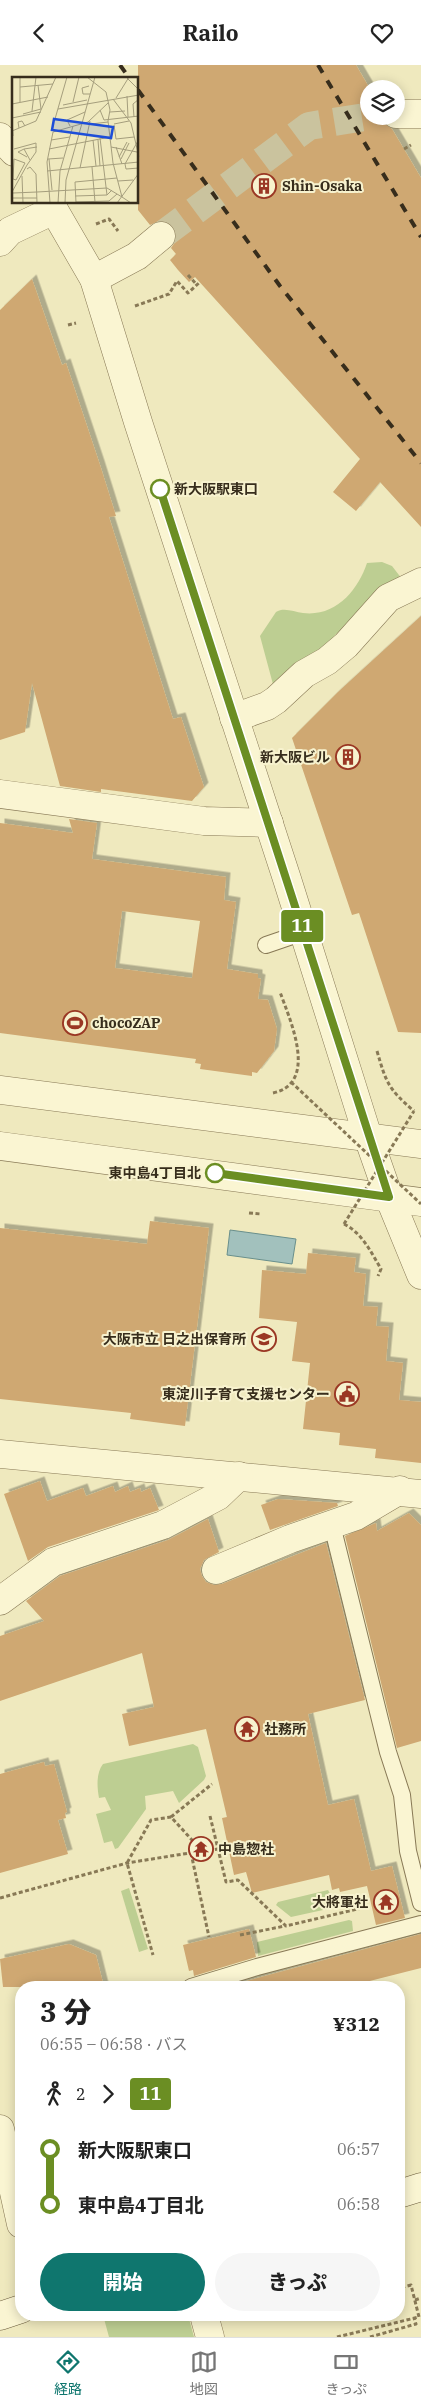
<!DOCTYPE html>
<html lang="ja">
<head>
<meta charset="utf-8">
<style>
  body { margin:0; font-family:"IBM Plex Serif","Noto Sans JP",serif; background:#f6f6f6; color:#222; height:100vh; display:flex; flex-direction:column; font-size:19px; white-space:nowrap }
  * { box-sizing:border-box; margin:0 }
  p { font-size:16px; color:#767676 }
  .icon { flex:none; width:28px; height:28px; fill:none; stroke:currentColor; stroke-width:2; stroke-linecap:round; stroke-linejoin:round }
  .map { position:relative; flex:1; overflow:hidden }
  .panel { position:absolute; left:15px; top:1916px; width:390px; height:340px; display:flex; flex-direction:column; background:#fff; border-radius:20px; box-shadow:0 2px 12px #0003 }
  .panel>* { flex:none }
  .badge { padding:0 10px; border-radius:4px; font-size:18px; line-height:32px }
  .fabs { position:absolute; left:360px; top:15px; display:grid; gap:10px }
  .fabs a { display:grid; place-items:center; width:45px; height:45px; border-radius:50%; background:#fff; box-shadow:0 2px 12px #0003; font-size:25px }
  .map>.badge { position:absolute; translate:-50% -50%; box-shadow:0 0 0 2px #fff }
  .legs { display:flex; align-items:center; gap:8px; height:55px; padding:0 25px; font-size:16px }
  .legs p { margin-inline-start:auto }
  .head { display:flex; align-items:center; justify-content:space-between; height:85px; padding:0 25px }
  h1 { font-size:28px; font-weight:800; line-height:38px }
  .primary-button { display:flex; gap:10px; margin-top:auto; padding:10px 25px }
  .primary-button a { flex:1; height:58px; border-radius:30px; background:#0f766e; color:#fff; font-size:20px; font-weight:800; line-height:58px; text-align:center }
  .primary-button a+a { background:#f6f6f6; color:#222 }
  ul { padding:0 25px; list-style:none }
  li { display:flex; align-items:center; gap:18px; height:55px; font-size:19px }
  li i { display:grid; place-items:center; width:8px; height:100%; margin:0 6px; background:currentColor }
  li i::after { content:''; width:12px; height:12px; margin:-6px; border:4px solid; border-radius:50%; background:#fff }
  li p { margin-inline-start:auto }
  li:first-child i { background:linear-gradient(#0000 50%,currentColor 0) }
  li:last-child i { background:linear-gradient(currentColor 50%,#0000 0) }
  header { display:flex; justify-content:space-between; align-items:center; height:65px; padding:0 25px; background:#fff; font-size:22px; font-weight:800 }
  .dock { display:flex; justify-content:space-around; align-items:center; height:70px; border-top:1px solid #e0e0e0; background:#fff; font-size:14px; color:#767676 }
  .dock a { display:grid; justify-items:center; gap:2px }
  .dock .selected { color:#0f766e }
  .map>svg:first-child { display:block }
</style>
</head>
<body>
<header><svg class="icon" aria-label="back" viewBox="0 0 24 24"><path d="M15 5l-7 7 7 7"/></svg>Railo<svg class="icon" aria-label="heart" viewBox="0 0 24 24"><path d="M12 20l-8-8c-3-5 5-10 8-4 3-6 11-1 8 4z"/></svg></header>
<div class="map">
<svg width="421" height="2272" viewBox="0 0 421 2272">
  <defs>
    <filter id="shadow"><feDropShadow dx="4.5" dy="-4.5" stdDeviation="0" flood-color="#0004"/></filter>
  </defs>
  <rect width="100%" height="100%" fill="#efe9be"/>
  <!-- green -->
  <g fill="#bdce92">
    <path d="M 382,497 L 392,501 L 402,514 L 359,553 L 336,569 L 320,588 L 274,623 L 260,571 L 276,547 C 284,542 294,547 303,548 C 336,552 358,525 367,498 Z"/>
    <path d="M 193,1679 L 198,1682 L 206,1711 L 204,1715 L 179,1738 L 173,1726 L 145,1731 L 146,1744 L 118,1783 L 115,1784 L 112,1776 L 104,1778 L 96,1749 L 111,1745 L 105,1732 L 99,1733 C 97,1722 96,1708 103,1699 Z"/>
    <path d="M 129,1823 L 148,1884 L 139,1887 L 121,1826 Z"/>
    <path d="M 328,1825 L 332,1832 L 345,1831 L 346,1840 L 291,1852 L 276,1840 L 278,1837 Z"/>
    <path d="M 349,1855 L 352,1856 L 353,1866 L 258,1891 L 257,1877 Z"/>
    <path d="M 103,2250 L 188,2250 L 194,2272 L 109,2272 Z"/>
  </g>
  <!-- water -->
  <path fill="#a2c1bd" stroke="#698f8c" d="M 230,1165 L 296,1174 L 292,1199 L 227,1190 Z"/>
  <!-- building -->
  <g fill="#cfa872" fill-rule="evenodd" filter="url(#shadow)">
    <path d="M 138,0 L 356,0 L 370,24 L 369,51 L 381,51 L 383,57 L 392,64 L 421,113 L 421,462 L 380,417 L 356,446 L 333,427 L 360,394 L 195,212 L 189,217 L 178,205 L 170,195 L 176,189 L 171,183 L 175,177 L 176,169 L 173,161 L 166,156 L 159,156 L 150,160 L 138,145 Z"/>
    <path d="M 32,214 L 62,300 L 66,298 L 100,400 L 116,451 L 109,452 L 173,654 L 181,652 L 204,722 L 192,736 L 101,724 L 101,727 L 60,721 L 32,618 L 25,667 L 0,675 L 0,245 Z"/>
    <path d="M 421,551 L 421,968 L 398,967 L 359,848 L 352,850 L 292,673 L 338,627 Z"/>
    <path d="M 69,754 L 97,758 L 92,794 L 226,812 L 224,835 L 236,837 L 227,904 L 258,909 L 258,913 L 261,914 L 258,934 L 268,935 L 277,964 L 274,986 L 257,1008 L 252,1007 L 252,1011 L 200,1004 L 201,999 L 195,998 L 196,994 L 0,968 L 0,758 L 73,768 ZM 122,846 L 200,856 L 192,913 L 115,903 Z"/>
    <path d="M 150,1156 L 209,1163 L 185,1361 L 130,1354 L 131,1348 L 0,1334 L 0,1163 L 147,1179 Z"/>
    <path d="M 308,1188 L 356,1193 L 354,1207 L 366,1209 L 363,1241 L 378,1242 L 376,1261 L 389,1262 L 386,1296 L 403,1298 L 399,1335 L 421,1337 L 421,1398 L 375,1393 L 376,1384 L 339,1380 L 340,1368 L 303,1364 L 310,1298 L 292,1296 L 297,1257 L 259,1253 L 262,1205 L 306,1209 Z"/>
    <path d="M 40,1416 L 47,1436 L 83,1423 L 86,1431 L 113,1421 L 115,1427 L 128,1421 L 130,1427 L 140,1423 L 141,1427 L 150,1423 L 159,1445 L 48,1482 L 28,1496 L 4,1429 Z"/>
    <path d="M 278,1434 L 337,1438 L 338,1441 L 270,1465 L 261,1440 Z"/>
    <path d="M 409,1448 L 421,1460 L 421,1676 L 397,1683 L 345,1471 L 376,1458 L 377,1466 Z"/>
    <path d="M 208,1454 L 219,1487 L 204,1495 L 200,1504 L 202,1511 L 206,1517 L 214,1520 L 222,1519 L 326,1478 L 365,1635 L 308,1649 L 328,1740 L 354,1734 L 371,1806 L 392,1801 L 405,1853 L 376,1860 L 367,1821 L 340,1827 L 339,1823 L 332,1825 L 329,1810 L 252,1828 L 246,1807 L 234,1810 L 222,1753 L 227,1752 L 206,1664 L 129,1681 L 122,1649 L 154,1642 L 142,1588 L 0,1636 L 0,1571 L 44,1556 L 26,1536 L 60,1511 L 168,1475 Z"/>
    <path d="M 44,1697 L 45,1701 L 54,1699 L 67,1747 L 65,1748 L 66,1753 L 58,1755 L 68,1789 L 0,1808 L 0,1709 Z"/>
    <path d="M 249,1864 L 256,1892 L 194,1911 L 193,1905 L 189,1906 L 183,1880 Z"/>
    <path d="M 421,1869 L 421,1903 L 346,1922 L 224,1922 Z"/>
    <path d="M 69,1879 L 96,1890 L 104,1922 L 3,1922 L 0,1894 Z"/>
  </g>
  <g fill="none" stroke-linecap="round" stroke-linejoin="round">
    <!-- minor-tunnel -->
    <path stroke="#cac39e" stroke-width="28" stroke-dasharray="28 14" stroke-linecap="butt" d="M 161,171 L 309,61 L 371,51"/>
    <defs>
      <g id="service">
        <path d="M 266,880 L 304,867"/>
        <path d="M 332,1460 L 388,1687 L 402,1730 L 408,1786 L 421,1838"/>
        <path d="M 191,1922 L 257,1902 L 421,1859"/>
      </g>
      <g id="minor">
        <path d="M 396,49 L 421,49"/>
        <path d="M 0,177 L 10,166 L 54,145"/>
        <path d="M 94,214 L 137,191 L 161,171"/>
        <path d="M 234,653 L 267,641 L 276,635 L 304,609 L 327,596 L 346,580 L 388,533 L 421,517"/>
        <path d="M 0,729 L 204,756 L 269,758"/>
        <path d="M 0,1389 L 421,1429"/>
        <path d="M 216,1505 L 290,1474 L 356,1451 L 400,1425"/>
        <path d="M 0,1536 L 53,1497 L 163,1460 L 218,1431 L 239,1411"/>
        <path d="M 0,2064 L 21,2159"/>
        <path d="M 204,2250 L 210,2272"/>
      </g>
      <g id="tertiary">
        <path d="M 0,72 L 14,87"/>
        <path d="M 50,138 L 94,214 L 138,357 L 287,814 L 368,1072 L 389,1132 L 421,1210"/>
        <path d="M 0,1025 L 421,1079"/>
        <path d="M 0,1081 L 421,1137"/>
      </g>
      <g id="secondary">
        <path d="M 399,2129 L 421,2122"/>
        <path d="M 0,2251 L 21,2244"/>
      </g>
    </defs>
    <!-- service casing -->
    <use href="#service" stroke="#887956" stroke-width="18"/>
    <!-- minor casing -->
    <use href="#minor" stroke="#887956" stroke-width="29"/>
    <!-- tertiary casing -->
    <use href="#tertiary" stroke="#887956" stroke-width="29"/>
    <!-- secondary casing -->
    <use href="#secondary" stroke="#6a5a3a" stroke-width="29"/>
    <!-- path -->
    <g stroke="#887956" stroke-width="3" stroke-dasharray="4 2.5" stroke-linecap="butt">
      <path d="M 404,84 L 411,80"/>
      <path d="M 96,159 L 109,154 L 118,166"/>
      <path d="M 188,210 L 197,220"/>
      <path d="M 135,241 L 169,229 L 177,216 L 188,228 L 200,217"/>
      <path d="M 68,260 L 76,258"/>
      <path d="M 377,986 C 386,1017 388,1024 414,1046"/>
      <path d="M 273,1028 C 319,1018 290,955 280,927"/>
      <path d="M 249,1148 L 261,1149"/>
      <path d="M 344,1159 C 362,1168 371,1187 381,1204 L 378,1211"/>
      <path d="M 210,1751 L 226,1817 L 238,1815 L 286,1861 L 366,1842"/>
      <path d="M 171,1752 L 212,1719"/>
      <path d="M 202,1786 L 218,1784"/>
      <path d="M 191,1788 L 209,1872"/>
      <path d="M 0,1833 L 127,1798 L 202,1786 L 171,1752 L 151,1755 L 127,1798 L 153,1890"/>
      <path d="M 240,1870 L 285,1861"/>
      <path d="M 415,2235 L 421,2233"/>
      <path d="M 337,2272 L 419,2252 L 411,2220 L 400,2223 L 399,2216"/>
      <path d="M 370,2272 L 416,2259 L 414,2253"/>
    </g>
    <!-- service -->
    <use href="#service" stroke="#faf5d2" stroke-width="16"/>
    <!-- minor -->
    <use href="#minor" stroke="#faf5d2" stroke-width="28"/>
    <!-- tertiary -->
    <use href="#tertiary" stroke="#faf5d2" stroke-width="28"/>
    <!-- secondary -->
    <use href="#secondary" stroke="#faf5d2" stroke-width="28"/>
    <!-- rail -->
    <g stroke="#372d1c" stroke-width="4" stroke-dasharray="9 9" stroke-linecap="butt">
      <path d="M 120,0 L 130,14"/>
      <path d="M 318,0 L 421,172"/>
      <path d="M 138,25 L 280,221 L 421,398"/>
    </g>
    <!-- path-bridge -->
    <g stroke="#887956" stroke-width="3" stroke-dasharray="4 2.5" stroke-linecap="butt">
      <path d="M 291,1017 L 421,1139"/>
      <path d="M 344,1159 L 414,1046"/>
    </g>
  </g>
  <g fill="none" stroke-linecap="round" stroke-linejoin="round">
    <defs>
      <path id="line-1" d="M 160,424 L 389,1132 L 215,1108"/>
    </defs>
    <!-- line-1 casing -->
    <use href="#line-1" stroke="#fff" stroke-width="11"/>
    <!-- line-1 -->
    <use href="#line-1" stroke="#6b8e23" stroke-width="8"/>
  </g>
  <!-- icons -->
  <defs>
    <symbol id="building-ring" viewBox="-11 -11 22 22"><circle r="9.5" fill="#f7f2ce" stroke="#9a3724" stroke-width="1.5"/><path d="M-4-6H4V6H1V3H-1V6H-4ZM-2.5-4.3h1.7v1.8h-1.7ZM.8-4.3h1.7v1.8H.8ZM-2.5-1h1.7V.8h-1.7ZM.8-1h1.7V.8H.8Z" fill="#9a3724"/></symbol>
    <symbol id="stadium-ring" viewBox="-11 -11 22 22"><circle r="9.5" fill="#f7f2ce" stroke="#9a3724" stroke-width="1.5"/><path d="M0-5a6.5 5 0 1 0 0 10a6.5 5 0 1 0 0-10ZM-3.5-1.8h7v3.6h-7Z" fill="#9a3724"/></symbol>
    <symbol id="school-ring" viewBox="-11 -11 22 22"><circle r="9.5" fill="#f7f2ce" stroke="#9a3724" stroke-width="1.5"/><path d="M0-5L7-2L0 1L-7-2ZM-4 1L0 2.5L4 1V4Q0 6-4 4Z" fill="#9a3724"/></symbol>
    <symbol id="civic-ring" viewBox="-11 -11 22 22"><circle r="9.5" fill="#f7f2ce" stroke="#9a3724" stroke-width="1.5"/><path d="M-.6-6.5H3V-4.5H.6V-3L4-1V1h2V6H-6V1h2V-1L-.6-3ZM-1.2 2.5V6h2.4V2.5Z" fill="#9a3724"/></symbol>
    <symbol id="temple-ring" viewBox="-11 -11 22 22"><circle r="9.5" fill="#f7f2ce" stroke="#9a3724" stroke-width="1.5"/><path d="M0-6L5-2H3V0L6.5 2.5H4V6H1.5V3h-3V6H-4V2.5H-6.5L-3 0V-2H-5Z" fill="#9a3724"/></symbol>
  </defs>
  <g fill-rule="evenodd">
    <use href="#building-ring" x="250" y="107" width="28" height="28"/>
    <use href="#building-ring" x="334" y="678" width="28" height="28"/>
    <use href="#stadium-ring" x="61" y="944" width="28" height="28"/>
    <use href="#school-ring" x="250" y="1260" width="28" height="28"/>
    <use href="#civic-ring" x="333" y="1315" width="28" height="28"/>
    <use href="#temple-ring" x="233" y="1650" width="28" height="28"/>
    <use href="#temple-ring" x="187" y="1770" width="28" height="28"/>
    <use href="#temple-ring" x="372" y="1823" width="28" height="28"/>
  </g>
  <!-- markers -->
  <g fill="#fff" stroke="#6b8e23" stroke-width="2.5">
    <circle cx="160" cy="424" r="9"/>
    <circle cx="215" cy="1108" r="9"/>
  </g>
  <g text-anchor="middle" stroke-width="4" stroke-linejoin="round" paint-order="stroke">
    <!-- poi labels -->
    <g font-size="14" font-weight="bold" fill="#372d1c" stroke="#f7f2ce" text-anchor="start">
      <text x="282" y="126">Shin-Osaka</text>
      <text x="330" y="697" text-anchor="end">新大阪ビル</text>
      <text x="92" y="963">chocoZAP</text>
      <text x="246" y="1279" text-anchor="end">大阪市立 日之出保育所</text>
      <text x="330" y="1334" text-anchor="end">東淀川子育て支援センター</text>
      <text x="264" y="1669">社務所</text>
      <text x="218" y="1789">中島惣社</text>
      <text x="368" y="1842" text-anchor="end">大將軍社</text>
    </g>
    <!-- stop labels -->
    <g font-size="14" font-weight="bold" fill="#372d1c" stroke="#f7f2ce" text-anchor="start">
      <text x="174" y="429">新大阪駅東口</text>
      <text x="201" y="1113" text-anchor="end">東中島4丁目北</text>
    </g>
  </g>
  <!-- overview -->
  <g transform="translate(12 12)">
    <rect width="126" height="126" fill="#efe9be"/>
    <path fill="none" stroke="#a59e7d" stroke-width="1" d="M 8,0 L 8,25M 75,0 L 94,15 L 98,33 L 96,44 L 101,86 L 110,120 L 119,126M 114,0 L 127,13M 26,8 L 29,32M 77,9 L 70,11 L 71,17 L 78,17M 8,10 L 41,7M 115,19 L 116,40M 104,21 L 117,0M 101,22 L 119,46 L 127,80M 61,25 L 67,0M 0,27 L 36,20M 51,28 L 75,23M 46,32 L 127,18M 88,33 L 92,43 L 127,39M 20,34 L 24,0M 98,35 L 113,34M 11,37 L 29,32M 122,40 L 121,27 L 127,22M 0,41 L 29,35M 43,42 L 55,0M 0,43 L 1,59M 79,47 L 96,45M 102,47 L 117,44M 102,48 L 104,62 L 122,60M 58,49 L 55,43 L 73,35M 7,51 L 6,45 L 10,44 L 13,49M 0,54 L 24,44 L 44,0M 88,61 L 95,118M 127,62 L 113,87 L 114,92 L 127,91M 39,63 L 58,60M 81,63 L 84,89M 86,63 L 88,89M 99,70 L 125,75M 104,70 L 110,87M 2,72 L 24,66 L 24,75 L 15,88M 12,72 L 6,75 L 15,80M 37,72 L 98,60M 107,80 L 115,65M 2,82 L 13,86 L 4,103 L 1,102 ZM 36,82 L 51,81M 37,82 L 40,113M 109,82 L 117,66M 18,83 L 12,72 L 25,70M 0,86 L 0,110M 80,90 L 83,125M 68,91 L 78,44M 15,92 L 18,90 L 24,97 L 25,126M 35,94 L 127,85M 10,99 L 11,126M 106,104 L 121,103M 0,115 L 15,88M 25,115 L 95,111 L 110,120M 1,116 L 25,115M 63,119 L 95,118 L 100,113M 1,121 L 25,121M 64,125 L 97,124 L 105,117M 38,126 L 35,85 L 41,55 L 76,45 L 96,26M 46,126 L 48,94 L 61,49M 53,126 L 54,103 L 83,0M 64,126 L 63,105 L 105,101M 105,126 L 127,96"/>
    <path fill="#1d4ed8" fill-opacity="0.15" stroke="#1d4ed8" stroke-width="2.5" d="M 42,42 L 101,50 L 99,61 L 40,53 Z"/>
    <rect width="126" height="126" fill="none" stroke="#372d1c" stroke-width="2.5"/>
  </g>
</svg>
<div class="fabs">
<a><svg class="icon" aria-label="layers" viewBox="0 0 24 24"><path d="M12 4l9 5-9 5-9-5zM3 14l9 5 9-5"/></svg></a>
</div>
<b class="badge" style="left:302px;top:861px;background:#6b8e23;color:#fff">11</b>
<section class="panel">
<div class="head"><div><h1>3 分</h1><p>06:55 – 06:58 · バス</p></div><b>¥312</b></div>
<div class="legs"><svg class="icon" aria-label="walk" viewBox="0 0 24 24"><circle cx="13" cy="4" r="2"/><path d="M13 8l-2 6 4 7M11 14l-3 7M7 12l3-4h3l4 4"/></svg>2<svg class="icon" aria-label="forward" viewBox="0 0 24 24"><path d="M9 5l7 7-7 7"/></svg><b class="badge" style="background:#6b8e23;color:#fff">11</b></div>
<ul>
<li><i style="color:#6b8e23"></i><b>新大阪駅東口</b><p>06:57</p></li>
<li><i style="color:#6b8e23"></i><b>東中島4丁目北</b><p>06:58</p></li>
</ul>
<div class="primary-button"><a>開始</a><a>きっぷ</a></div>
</section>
</div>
<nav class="dock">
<a class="selected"><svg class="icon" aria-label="directions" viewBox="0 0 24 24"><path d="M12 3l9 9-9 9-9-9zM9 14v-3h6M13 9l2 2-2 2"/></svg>経路</a>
<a><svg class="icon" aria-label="map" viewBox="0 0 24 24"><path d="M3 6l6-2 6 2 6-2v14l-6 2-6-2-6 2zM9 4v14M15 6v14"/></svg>地図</a>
<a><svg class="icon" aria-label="tickets" viewBox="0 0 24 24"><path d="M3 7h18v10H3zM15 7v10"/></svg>きっぷ</a>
</nav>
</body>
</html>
